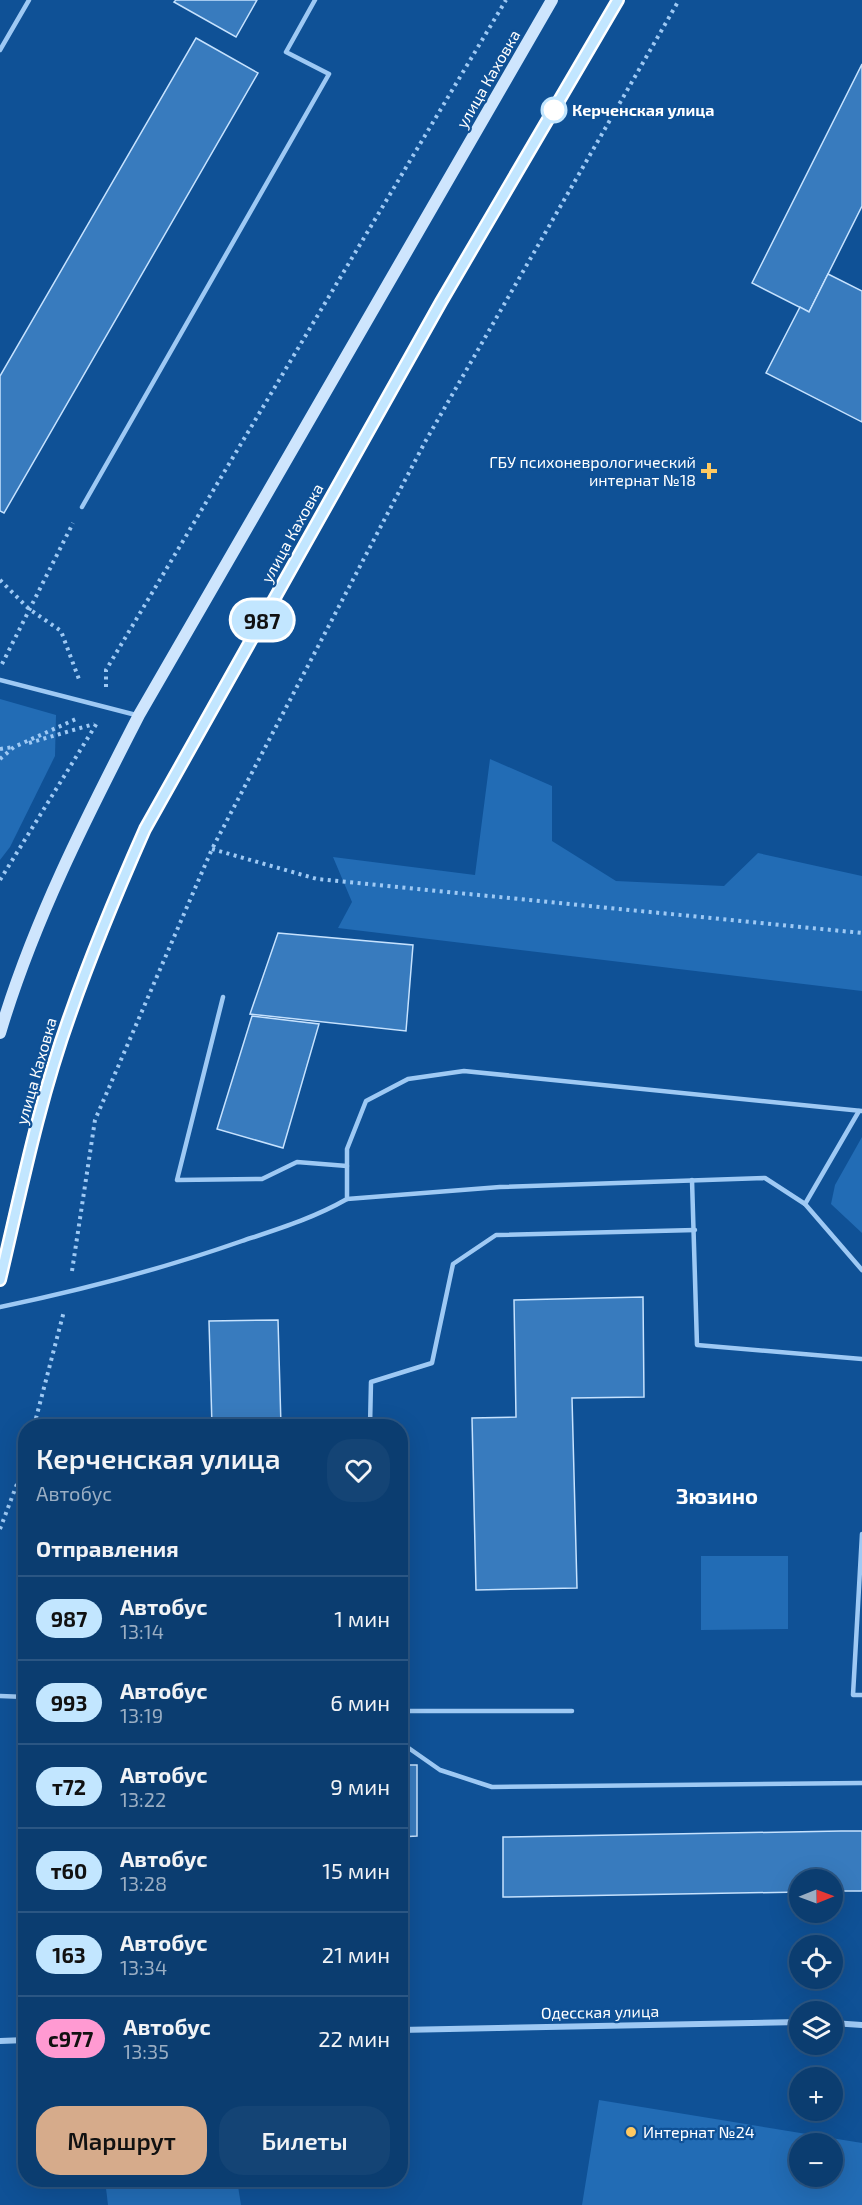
<!DOCTYPE html>
<html lang="ru">
<head>
<meta charset="utf-8">
<style>
  body { margin:0; font-family:"Exo 2",sans-serif; background:#144475; color:#f1f3f6; height:100vh; display:flex; flex-direction:column; font-size:22px; white-space:nowrap }
  * { box-sizing:border-box; margin:0 }
  p { font-size:20px; color:#9aaec3 }
  .icon { flex:none; width:33px; height:33px; fill:none; stroke:currentColor; stroke-width:2; stroke-linecap:round; stroke-linejoin:round }
  .map { position:relative; flex:1; overflow:hidden }
  .panel { position:absolute; left:18px; top:1419px; width:390px; height:768px; display:flex; flex-direction:column; background:#0b3d70; border-radius:24px; box-shadow:0 6px 24px #0002,0 0 0 2px #2b5683 }
  .panel>* { flex:none }
  .badge { padding:0 12px; border-radius:20px; font-size:21px; line-height:39px }
  .needle { width:39px; rotate:89deg }
  .fabs { position:absolute; left:789px; top:1869px; display:grid; gap:12px }
  .fabs a { display:grid; place-items:center; width:54px; height:54px; border-radius:50%; background:#0b3d70; box-shadow:0 6px 24px #0002,0 0 0 2px #2b5683; font-size:30px }
  .map>.badge { position:absolute; translate:-50% -50%; box-shadow:0 0 0 3px #fff }
  h2 { padding:0 18px; font-size:22px; line-height:54px }
  .round { display:grid; place-items:center; flex:none; width:63px; height:63px; border-radius:24px; background:#144475 }
  .head { display:flex; align-items:center; justify-content:space-between; height:102px; padding:0 18px }
  h1 { font-size:28px; font-weight:600; line-height:45px }
  .button { display:flex; gap:12px; margin-top:auto; padding:12px 18px }
  .button a { flex:1; height:69px; border-radius:24px; background:#d6ab8b; color:#111; font-size:24px; font-weight:600; line-height:69px; text-align:center }
  .button a+a { background:#144475; color:#f1f3f6 }
  ul { padding:0; list-style:none }
  li { display:flex; align-items:center; gap:18px; height:84px; padding:0 18px; border-top:2px solid #2b5683 }
  li div { flex:1 }
  li b { display:block; font-size:22px }
  li em { font-style:normal }
  li .badge { min-width:66px; font-weight:700; text-align:center }
  .map>svg:first-child { display:block }
</style>
</head>
<body>
<div class="map">
<svg width="862" height="2205" viewBox="0 0 862 2205">
  <rect width="100%" height="100%" fill="#0f5196"/>
  <!-- green -->
  <g fill="#226cb5" fill-rule="evenodd">
    <path d="M 0,699 L 56,715 L 55,756 L 10,847 L 0,860 Z"/>
    <path d="M 490,759 L 552,786 L 552,841 L 616,881 L 724,886 L 758,853 L 862,876 L 862,991 L 338,928 L 352,902 L 333,857 L 475,875 Z"/>
    <path d="M 862,1137 L 862,1233 L 831,1204 L 835,1185 Z"/>
    <path d="M 701,1556 L 788,1556 L 788,1629 L 701,1630 Z"/>
    <path d="M 599,2100 L 862,2143 L 862,2205 L 582,2205 ZM 800,2144 L 832,2144 L 832,2176 L 800,2176 Z"/>
    <path d="M 105,2180 L 237,2180 L 241,2205 L 108,2205 Z"/>
  </g>
  <!-- building -->
  <g fill="#387bbe" stroke="#c6e2fe" stroke-width="1.5">
    <path d="M 176,0 L 257,0 L 236,37 L 174,2 Z"/>
    <path d="M 196,38 L 258,73 L 4,513 L 0,511 L 0,376 Z"/>
    <path d="M 862,64 L 862,206 L 809,312 L 752,283 Z"/>
    <path d="M 828,274 L 862,291 L 862,422 L 766,373 L 800,307 L 809,312 Z"/>
    <path d="M 278,933 L 413,945 L 406,1031 L 250,1014 Z"/>
    <path d="M 252,1016 L 319,1024 L 283,1148 L 217,1129 Z"/>
    <path d="M 643,1297 L 644,1397 L 572,1398 L 577,1588 L 476,1590 L 472,1418 L 516,1417 L 514,1300 Z"/>
    <path d="M 278,1320 L 281,1426 L 212,1426 L 209,1321 Z"/>
    <path d="M 400,1765 L 417,1765 L 417,1836 L 400,1837 Z"/>
    <path d="M 841,1831 L 862,1831 L 862,1891 L 832,1891 L 832,1880 L 800,1880 L 800,1892 L 503,1897 L 503,1837 Z"/>
  </g>
  <g fill="none" stroke-linecap="round" stroke-linejoin="round">
    <!-- path -->
    <g stroke="#9ec9f4" stroke-width="4" stroke-dasharray="3 4.5" stroke-linecap="butt">
      <path d="M 0,580 L 29,609 L 61,631 L 80,682"/>
      <path d="M 2,664 L 73,523"/>
      <path d="M 106,687 L 106,670 L 506,0"/>
      <path d="M 29,743 L 94,724"/>
      <path d="M 0,749 L 13,747"/>
      <path d="M 0,759 L 14,747 L 76,719"/>
      <path d="M 212,849 L 317,879 L 862,933"/>
      <path d="M 0,880 L 97,723"/>
      <path d="M 72,1271 L 95,1120 L 212,849 L 425,442 L 679,0"/>
      <path d="M 34,1426 L 64,1311"/>
      <path d="M 0,1529 L 26,1460"/>
    </g>
    <!-- service -->
    <g stroke="#9ec9f4" stroke-width="4.5">
      <path d="M 0,50 L 29,0"/>
      <path d="M 82,507 L 329,74 L 286,52 L 315,0"/>
      <path d="M 0,680 L 136,715"/>
      <path d="M 223,997 L 177,1180 L 262,1179 L 297,1162 L 347,1166"/>
      <path d="M 692,1180 L 697,1345 L 862,1359"/>
      <path d="M 347,1199 L 500,1187 L 765,1178 L 805,1204 L 862,1270"/>
      <path d="M 805,1204 L 859,1111"/>
      <path d="M 0,1307 C 82,1290 162,1269 242,1241 C 278,1229 314,1218 347,1199 L 347,1149 L 366,1101 L 408,1079 L 464,1071 L 862,1111"/>
      <path d="M 370,1426 L 371,1382 L 432,1363 L 453,1264 L 496,1235 L 695,1230"/>
      <path d="M 862,1534 L 853,1695 L 862,1695"/>
      <path d="M 0,1696 L 26,1697"/>
      <path d="M 400,1711 L 572,1711"/>
      <path d="M 400,1742 L 440,1770 L 492,1787 L 862,1783"/>
    </g>
    <!-- minor -->
    <g stroke="#9ec9f4" stroke-width="6">
      <path d="M 832,2023 L 862,2025"/>
      <path d="M 400,2030 L 800,2022"/>
      <path d="M 0,2041 L 26,2040"/>
    </g>
    <!-- secondary -->
    <g stroke="#cee5fd" stroke-width="12">
      <path d="M 0,1033 C 33,922 86,818 139,715 L 552,0"/>
      <path d="M 0,1280 C 20,1191 39,1101 70,1015 C 92,952 118,890 145,829 L 441,302 L 618,0"/>
    </g>
  </g>
  <g fill="none" stroke-linecap="round" stroke-linejoin="round">
    <defs>
      <path id="line" d="M 0,1280 C 21,1191 39,1101 70,1015 C 92,952 118,890 145,829 L 441,302 L 618,0"/>
    </defs>
    <!-- line casing -->
    <use href="#line" stroke="#fff" stroke-width="14"/>
    <!-- line -->
    <use href="#line" stroke="#c2e6ff" stroke-width="9"/>
  </g>
  <!-- markers -->
  <circle fill="#fff" stroke="#c2e6ff" stroke-width="3" cx="554" cy="110" r="12"/>
  <g fill="#ffc961" stroke="#0f5196" stroke-width="2">
    <path d="M706 462h6v6h6v6h-6v6h-6v-6h-6v-6h6z"/>
    <circle cx="631" cy="2132" r="6"/>
  </g>
  <g text-anchor="middle" stroke-width="4.5" stroke-linejoin="round" paint-order="stroke">
    <!-- street labels -->
    <g font-size="16" fill="#fff" stroke="#0f5196">
      <text transform="translate(488 79) rotate(-60)" y="6">улица Каховка</text>
      <text transform="translate(292 533) rotate(-61)" y="6">улица Каховка</text>
      <text transform="translate(36 1071) rotate(-74)" y="6">улица Каховка</text>
      <text transform="translate(600 2012) rotate(-1)" y="6">Одесская улица</text>
    </g>
    <!-- stop labels -->
    <g font-size="16" font-weight="bold" fill="#fff" stroke="#0f5196" text-anchor="start">
      <text x="572" y="116">Керченская улица</text>
    </g>
    <!-- poi labels -->
    <g font-size="16" fill="#fff" stroke="#0f5196" text-anchor="end">
      <text x="696" y="468">ГБУ психоневрологический<tspan x="696" dy="18">интернат №18</tspan></text>
      <text x="643" y="2138" text-anchor="start">Интернат №24</text>
    </g>
    <!-- district labels -->
    <g font-size="22" font-weight="bold" fill="#fff" stroke="#0f5196">
      <text x="717" y="1504">Зюзино</text>
    </g>
  </g>
</svg>
<div class="fabs">
<a><svg class="needle" viewBox="-14 -14 28 28"><path d="M0-13l5 13h-10z" fill="#e53935"/><path d="M0 13l5-13h-10z" fill="#9aaec3"/></svg></a>
<a><svg class="icon" aria-label="locate" viewBox="0 0 24 24"><circle cx="12" cy="12" r="6"/><path d="M12 2v4M12 18v4M2 12h4M18 12h4"/></svg></a>
<a><svg class="icon" aria-label="layers" viewBox="0 0 24 24"><path d="M12 4l9 5-9 5-9-5zM3 14l9 5 9-5"/></svg></a>
<a>+</a>
<a>−</a>
</div>
<b class="badge" style="left:262px;top:620px;background:#c2e6ff;color:#111">987</b>
<section class="panel">
<div class="head"><div><h1>Керченская улица</h1><p>Автобус</p></div><a class="round"><svg class="icon" aria-label="heart" viewBox="0 0 24 24"><path d="M12 20l-8-8c-3-5 5-10 8-4 3-6 11-1 8 4z"/></svg></a></div>
<h2>Отправления</h2>
<ul>
<li><span class="badge" style="background:#c2e6ff;color:#111">987</span><div><b>Автобус</b><p>13:14</p></div><em>1 мин</em></li>
<li><span class="badge" style="background:#c2e6ff;color:#111">993</span><div><b>Автобус</b><p>13:19</p></div><em>6 мин</em></li>
<li><span class="badge" style="background:#c2e6ff;color:#111">т72</span><div><b>Автобус</b><p>13:22</p></div><em>9 мин</em></li>
<li><span class="badge" style="background:#c2e6ff;color:#111">т60</span><div><b>Автобус</b><p>13:28</p></div><em>15 мин</em></li>
<li><span class="badge" style="background:#c2e6ff;color:#111">163</span><div><b>Автобус</b><p>13:34</p></div><em>21 мин</em></li>
<li><span class="badge" style="background:#ff9ad2;color:#111">с977</span><div><b>Автобус</b><p>13:35</p></div><em>22 мин</em></li>
</ul>
<div class="button"><a>Маршрут</a><a>Билеты</a></div>
</section>
</div>
</body>
</html>
